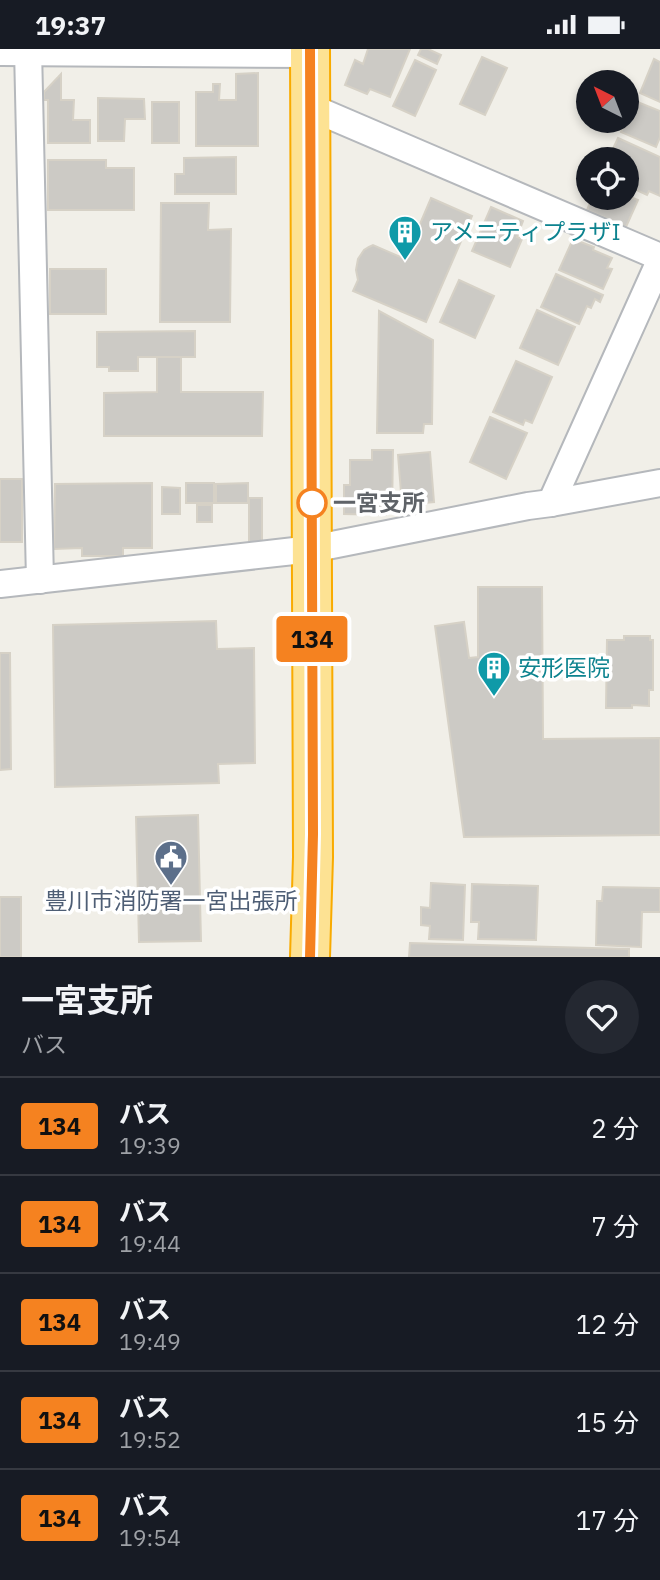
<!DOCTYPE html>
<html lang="ja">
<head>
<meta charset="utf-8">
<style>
  body { margin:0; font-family:"IBM Plex Sans","Noto Sans JP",sans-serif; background:#242831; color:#f1f3f6; height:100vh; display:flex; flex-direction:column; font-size:26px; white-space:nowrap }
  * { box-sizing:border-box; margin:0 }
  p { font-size:23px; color:#9ea1a6 }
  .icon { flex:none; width:38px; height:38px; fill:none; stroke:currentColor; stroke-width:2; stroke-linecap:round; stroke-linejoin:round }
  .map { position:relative; height:908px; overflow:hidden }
  .sheet { display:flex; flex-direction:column; background:#171b24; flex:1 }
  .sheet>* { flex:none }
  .badge { padding:0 14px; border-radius:5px; font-size:24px; line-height:46px }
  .needle { width:46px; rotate:318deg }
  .controls { position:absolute; left:576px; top:21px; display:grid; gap:14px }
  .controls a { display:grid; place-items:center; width:63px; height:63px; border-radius:50%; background:#171b24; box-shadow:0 4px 10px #0003; font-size:35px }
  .map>.badge { position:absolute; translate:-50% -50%; box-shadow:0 0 0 4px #fff }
  .round { display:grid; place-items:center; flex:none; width:74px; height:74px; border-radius:37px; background:#242831 }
  .headline { display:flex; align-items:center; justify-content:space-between; height:119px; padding:0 21px }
  h1 { font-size:33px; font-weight:700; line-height:52px }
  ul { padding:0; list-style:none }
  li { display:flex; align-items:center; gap:21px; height:98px; padding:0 21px; border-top:2px solid #363941 }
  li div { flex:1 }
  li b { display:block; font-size:26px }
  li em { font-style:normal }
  li .badge { min-width:77px; font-weight:700; text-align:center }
  .status { display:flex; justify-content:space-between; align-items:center; height:49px; padding:0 35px; background:#171b24; direction:ltr }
  .status svg { height:19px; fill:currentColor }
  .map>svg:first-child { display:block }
</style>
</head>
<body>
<div class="status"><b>19:37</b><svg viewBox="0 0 49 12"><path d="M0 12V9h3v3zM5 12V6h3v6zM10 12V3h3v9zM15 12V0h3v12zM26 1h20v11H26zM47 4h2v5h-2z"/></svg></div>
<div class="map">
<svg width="660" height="908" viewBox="0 0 660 908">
  <rect width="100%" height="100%" fill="#f1efe8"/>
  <!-- building -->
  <g fill="#cccac5" stroke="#d6d1c6" stroke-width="2">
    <path d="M 368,0 L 410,0 L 390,48 L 370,40 L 367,45 L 345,36 L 355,11 L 363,15 Z"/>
    <path d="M 421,0 L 428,0 L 441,6 L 437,15 L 418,6 Z"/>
    <path d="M 482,8 L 507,19 L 485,66 L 460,55 Z"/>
    <path d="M 654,10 L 660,13 L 660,53 L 640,44 Z"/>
    <path d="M 415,11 L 436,21 L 415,67 L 393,57 Z"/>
    <path d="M 258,24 L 258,97 L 196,97 L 196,43 L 213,43 L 213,35 L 220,35 L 219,51 L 236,51 L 236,25 Z"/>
    <path d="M 61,25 L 61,51 L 74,51 L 73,71 L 90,71 L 90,94 L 48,94 L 48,51 L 44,51 L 44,43 Z"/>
    <path d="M 98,49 L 144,50 L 145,70 L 125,70 L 124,92 L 98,92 Z"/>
    <path d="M 635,52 L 660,62 L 660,88 L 656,98 L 621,83 Z"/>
    <rect x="152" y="53" width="27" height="41"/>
    <path d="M 618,89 L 660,108 L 660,147 L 649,142 L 647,146 L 626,136 L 626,110 L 608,110 Z"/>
    <path d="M 236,108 L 236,145 L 175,145 L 175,125 L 184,125 L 184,109 Z"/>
    <path d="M 48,111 L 106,111 L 106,119 L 134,119 L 134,161 L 48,161 Z"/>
    <path d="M 626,146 L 638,151 L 626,178 L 587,161 L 592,149 L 626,149 Z"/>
    <path d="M 431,149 L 472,167 L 426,273 L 353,242 L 358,231 L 356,221 L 358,210 L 364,201 L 369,198 L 373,196 L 405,210 Z"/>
    <path d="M 161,154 L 209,154 L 208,181 L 231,180 L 230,273 L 160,273 Z"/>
    <path d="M 491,158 L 523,172 L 517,188 L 522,190 L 510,218 L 472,202 Z"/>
    <path d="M 573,190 L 594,198 L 593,201 L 612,209 L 607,219 L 612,220 L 603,240 L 559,221 Z"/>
    <rect x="50" y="220" width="56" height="45"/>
    <path d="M 556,225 L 603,246 L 600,253 L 595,250 L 591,259 L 587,257 L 579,275 L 541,258 Z"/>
    <path d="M 459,231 L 494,247 L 475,289 L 440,273 Z"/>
    <path d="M 537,261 L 575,278 L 558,316 L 520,299 Z"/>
    <path d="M 379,262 L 433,291 L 432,375 L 424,375 L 423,384 L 377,384 Z"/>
    <path d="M 195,282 L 195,308 L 138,308 L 138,322 L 109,322 L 109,318 L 97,318 L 97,283 Z"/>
    <path d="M 157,308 L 181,308 L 181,343 L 263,343 L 262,387 L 104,387 L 104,344 L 157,343 Z"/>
    <path d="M 516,312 L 552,328 L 532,374 L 525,371 L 523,376 L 493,363 Z"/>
    <path d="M 490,368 L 527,384 L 506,430 L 470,413 Z"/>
    <path d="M 372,401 L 393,401 L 392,462 L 386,462 L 386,466 L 344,465 L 344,436 L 350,436 L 350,411 L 372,411 Z"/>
    <path d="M 430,403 L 434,453 L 402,456 L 398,406 Z"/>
    <rect x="0" y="430" width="22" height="63"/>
    <path d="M 152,434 L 152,499 L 123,499 L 123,507 L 82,507 L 82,499 L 54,500 L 55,435 Z"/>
    <rect x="186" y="434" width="28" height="20"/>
    <path d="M 248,434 L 248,454 L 216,454 L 216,435 Z"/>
    <path d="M 162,438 L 180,439 L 180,465 L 162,465 Z"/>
    <rect x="249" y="449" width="13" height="45"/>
    <rect x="197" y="456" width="15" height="17"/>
    <path d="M 478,538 L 542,538 L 543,690 L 660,689 L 660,786 L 464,788 L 435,577 L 464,573 L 469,609 L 478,608 Z"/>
    <path d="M 216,572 L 217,600 L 254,599 L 255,714 L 218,715 L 219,734 L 55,738 L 53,576 Z"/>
    <path d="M 624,587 L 650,587 L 650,591 L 653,591 L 653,641 L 649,641 L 649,657 L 632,656 L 632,659 L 606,659 L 607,591 L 624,591 Z"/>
    <path d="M 0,604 L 10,604 L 11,720 L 0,721 Z"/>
    <path d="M 198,766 L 201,892 L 139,893 L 136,768 Z"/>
    <path d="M 431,834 L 465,836 L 463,891 L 429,890 L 430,877 L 421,876 L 421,858 L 430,859 Z"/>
    <path d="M 472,835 L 538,837 L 536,891 L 478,890 L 479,873 L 471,873 Z"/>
    <path d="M 603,838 L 660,839 L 660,863 L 642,863 L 641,898 L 596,896 L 597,852 L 602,852 Z"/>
    <rect x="0" y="848" width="21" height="60"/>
    <path d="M 410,894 L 629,900 L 629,908 L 409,908 Z"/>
  </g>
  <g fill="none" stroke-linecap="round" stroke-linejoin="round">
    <defs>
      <g id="street">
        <path d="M 28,0 L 40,531"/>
        <path d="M 0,3 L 310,5"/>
        <path d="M 310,58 L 660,208"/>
        <path d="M 551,454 L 660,212"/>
        <path d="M 0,535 L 312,500 L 528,457 L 551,454 L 660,434"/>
      </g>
      <path id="highway" d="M 310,0 L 313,808 L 310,908"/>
    </defs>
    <!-- street casing -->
    <use href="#street" stroke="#b5b8bc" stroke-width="30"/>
    <!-- highway casing -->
    <use href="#highway" stroke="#f9ab00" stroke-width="42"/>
    <!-- street -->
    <use href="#street" stroke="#fff" stroke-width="26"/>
    <!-- highway -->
    <use href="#highway" stroke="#fde293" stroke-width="38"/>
  </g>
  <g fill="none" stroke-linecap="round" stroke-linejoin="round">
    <defs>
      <path id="line" d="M 310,0 L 313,785 L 310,908"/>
    </defs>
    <!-- line casing -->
    <use href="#line" stroke="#fff" stroke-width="16"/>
    <!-- line -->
    <use href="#line" stroke="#f58220" stroke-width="10"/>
  </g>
  <!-- icons -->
  <defs>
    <symbol id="building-pin" viewBox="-11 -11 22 30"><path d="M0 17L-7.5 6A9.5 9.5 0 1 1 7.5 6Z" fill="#0f9aa8" stroke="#fff"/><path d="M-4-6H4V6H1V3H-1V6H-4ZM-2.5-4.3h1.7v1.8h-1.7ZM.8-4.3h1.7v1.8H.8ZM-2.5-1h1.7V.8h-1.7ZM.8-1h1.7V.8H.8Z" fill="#fff"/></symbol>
    <symbol id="civic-pin" viewBox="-11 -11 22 30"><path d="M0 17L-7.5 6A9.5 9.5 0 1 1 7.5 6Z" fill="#5c6f8a" stroke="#fff"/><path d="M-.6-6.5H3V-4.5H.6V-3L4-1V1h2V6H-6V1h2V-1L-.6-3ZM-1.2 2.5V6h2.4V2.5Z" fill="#fff"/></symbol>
  </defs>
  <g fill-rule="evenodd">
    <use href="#building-pin" x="386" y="164" width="38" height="52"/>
    <use href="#building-pin" x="475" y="600" width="38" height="52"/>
    <use href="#civic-pin" x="152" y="789" width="38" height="52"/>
  </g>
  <!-- markers -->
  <circle fill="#fff" stroke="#f58220" stroke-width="3.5" cx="312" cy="454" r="14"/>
  <g text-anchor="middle" stroke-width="7" stroke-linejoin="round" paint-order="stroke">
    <!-- culture labels -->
    <g font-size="23" fill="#0d838f" stroke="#fff" text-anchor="start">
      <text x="430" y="191">アメニティプラザI</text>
      <text x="518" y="627">安形医院</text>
    </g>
    <!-- stop labels -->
    <g font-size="23" font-weight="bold" fill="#5f6368" stroke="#fff" text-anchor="start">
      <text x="333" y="462">一宮支所</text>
    </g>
    <!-- service labels -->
    <g font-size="23" fill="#4e5e75" stroke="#fff">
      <text x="171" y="860">豊川市消防署一宮出張所</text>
    </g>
  </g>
</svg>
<div class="controls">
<a><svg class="needle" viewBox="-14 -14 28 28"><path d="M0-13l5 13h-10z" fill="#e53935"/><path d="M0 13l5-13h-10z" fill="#9ea1a6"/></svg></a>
<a><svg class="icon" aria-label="locate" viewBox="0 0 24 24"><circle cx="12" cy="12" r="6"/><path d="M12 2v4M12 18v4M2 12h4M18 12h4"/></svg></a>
</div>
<b class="badge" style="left:312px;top:590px;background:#f58220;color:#111">134</b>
</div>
<section class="sheet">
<div class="headline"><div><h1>一宮支所</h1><p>バス</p></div><a class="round"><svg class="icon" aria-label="heart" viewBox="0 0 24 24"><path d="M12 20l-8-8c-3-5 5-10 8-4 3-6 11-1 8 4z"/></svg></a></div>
<ul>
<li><span class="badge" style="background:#f58220;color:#111">134</span><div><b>バス</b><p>19:39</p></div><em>2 分</em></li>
<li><span class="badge" style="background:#f58220;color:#111">134</span><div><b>バス</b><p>19:44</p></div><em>7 分</em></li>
<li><span class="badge" style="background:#f58220;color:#111">134</span><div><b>バス</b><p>19:49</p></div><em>12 分</em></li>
<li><span class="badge" style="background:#f58220;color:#111">134</span><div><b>バス</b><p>19:52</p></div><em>15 分</em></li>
<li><span class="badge" style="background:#f58220;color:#111">134</span><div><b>バス</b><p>19:54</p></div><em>17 分</em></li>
</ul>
</section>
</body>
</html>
